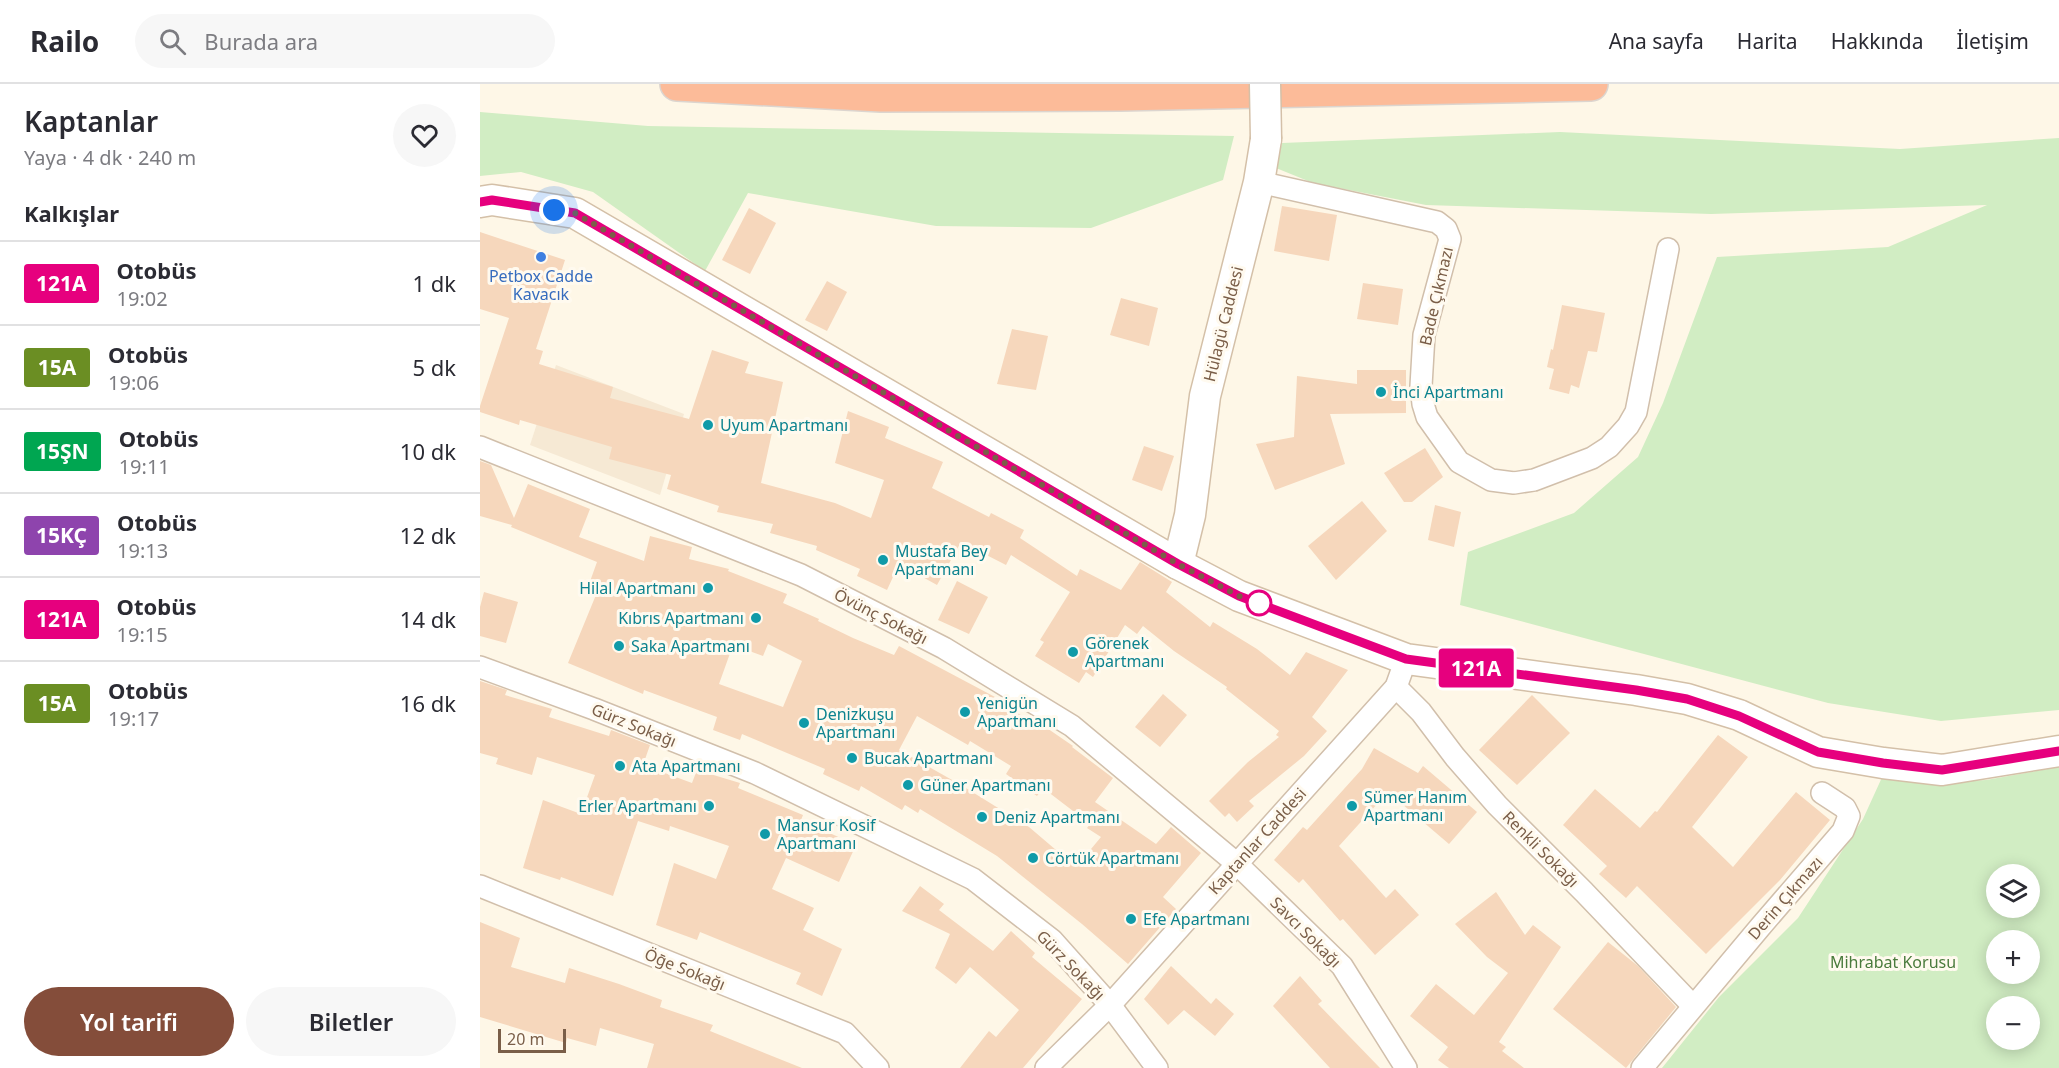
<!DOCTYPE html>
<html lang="tr">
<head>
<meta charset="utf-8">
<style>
  body { margin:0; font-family:"Noto Sans",sans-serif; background:#f7f7f7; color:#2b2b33; height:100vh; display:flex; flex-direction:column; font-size:22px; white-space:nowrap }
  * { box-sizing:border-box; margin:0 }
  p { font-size:20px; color:#7c7c81 }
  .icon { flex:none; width:33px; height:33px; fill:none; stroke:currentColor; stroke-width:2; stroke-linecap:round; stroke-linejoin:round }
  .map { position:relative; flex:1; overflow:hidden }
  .sheet { display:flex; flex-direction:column; background:#fff; width:480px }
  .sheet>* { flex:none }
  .badge { padding:0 12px; border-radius:4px; font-size:21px; line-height:39px }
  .controls { position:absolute; left:1506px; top:780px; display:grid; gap:12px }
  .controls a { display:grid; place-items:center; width:54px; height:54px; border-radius:50%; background:#fff; box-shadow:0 3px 15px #0003; font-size:30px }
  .scale { position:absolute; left:18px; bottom:15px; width:68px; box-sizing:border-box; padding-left:6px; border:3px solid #7a5e48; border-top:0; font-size:16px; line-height:21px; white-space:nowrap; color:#7a5e48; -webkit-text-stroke:4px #fffaef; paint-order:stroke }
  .you { position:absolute; width:30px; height:30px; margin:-15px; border:4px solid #fff; border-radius:50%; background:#1a73e8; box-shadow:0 0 0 9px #1a73e833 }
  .map>.badge { position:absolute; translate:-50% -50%; box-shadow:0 0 0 3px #fff }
  h2 { padding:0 24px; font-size:22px; line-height:54px }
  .round { display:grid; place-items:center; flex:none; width:63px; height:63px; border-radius:32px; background:#f7f7f7 }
  .summary { display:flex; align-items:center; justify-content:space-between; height:102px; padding:0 24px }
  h1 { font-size:28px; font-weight:600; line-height:45px }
  .action { display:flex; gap:12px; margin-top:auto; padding:12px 24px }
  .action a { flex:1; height:69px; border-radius:36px; background:#844d3a; color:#fff; font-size:24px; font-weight:600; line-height:69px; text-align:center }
  .action a+a { background:#f7f7f7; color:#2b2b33 }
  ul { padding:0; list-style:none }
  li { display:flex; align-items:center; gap:18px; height:84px; padding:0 24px; border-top:2px solid #e1e1e2 }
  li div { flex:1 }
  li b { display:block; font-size:22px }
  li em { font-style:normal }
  li .badge { min-width:66px; font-weight:700; text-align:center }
  header { display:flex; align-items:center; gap:36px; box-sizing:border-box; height:84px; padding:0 30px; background:#fff; border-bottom:2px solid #e1e1e2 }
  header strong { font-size:28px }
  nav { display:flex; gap:33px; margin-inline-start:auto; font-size:21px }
  .search { width:420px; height:54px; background:#f7f7f7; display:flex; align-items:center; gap:15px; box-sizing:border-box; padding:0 21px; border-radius:33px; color:#7c7c81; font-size:22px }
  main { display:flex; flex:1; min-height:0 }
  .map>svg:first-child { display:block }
</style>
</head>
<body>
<header>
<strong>Railo</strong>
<div class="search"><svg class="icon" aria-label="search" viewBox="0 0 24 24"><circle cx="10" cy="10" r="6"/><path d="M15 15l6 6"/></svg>Burada ara</div>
<nav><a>Ana sayfa</a><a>Harita</a><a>Hakkında</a><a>İletişim</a></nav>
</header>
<main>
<section class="sheet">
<div class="summary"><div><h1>Kaptanlar</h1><p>Yaya · 4 dk · 240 m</p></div><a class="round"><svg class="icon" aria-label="heart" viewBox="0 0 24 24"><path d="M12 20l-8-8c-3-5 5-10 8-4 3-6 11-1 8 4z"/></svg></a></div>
<h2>Kalkışlar</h2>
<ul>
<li><span class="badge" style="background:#e6007e;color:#fff">121A</span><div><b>Otobüs</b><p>19:02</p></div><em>1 dk</em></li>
<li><span class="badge" style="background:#6b8e23;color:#fff">15A</span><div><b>Otobüs</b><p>19:06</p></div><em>5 dk</em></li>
<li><span class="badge" style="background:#00a651;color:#fff">15ŞN</span><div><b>Otobüs</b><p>19:11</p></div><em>10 dk</em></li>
<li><span class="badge" style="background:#8e44ad;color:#fff">15KÇ</span><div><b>Otobüs</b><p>19:13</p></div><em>12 dk</em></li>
<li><span class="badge" style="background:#e6007e;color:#fff">121A</span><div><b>Otobüs</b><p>19:15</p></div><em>14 dk</em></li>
<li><span class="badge" style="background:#6b8e23;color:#fff">15A</span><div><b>Otobüs</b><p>19:17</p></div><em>16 dk</em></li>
</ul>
<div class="action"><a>Yol tarifi</a><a>Biletler</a></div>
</section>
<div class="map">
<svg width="1579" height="984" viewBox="0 0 1579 984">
  <rect width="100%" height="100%" fill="#fef7e7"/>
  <!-- residential -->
  <path fill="#f6e9d4" d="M 76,281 L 204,330 L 180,411 L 50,361 Z"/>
  <!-- green -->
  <g fill="#d1edc3" fill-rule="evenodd">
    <path d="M 0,28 L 168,42 L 754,52 L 743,96 L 611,144 L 456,142 L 268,109 L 225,187 L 113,108 L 41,88 L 0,92 Z"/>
    <path d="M 1080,48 L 1420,65 L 1579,54 L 1579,626 L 1461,637 L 1348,619 L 980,521 L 988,468 L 1094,429 L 1158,373 L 1183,319 L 1237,173 L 1408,163 L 1507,121 L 1231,130 L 946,121 L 833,99 L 796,84 L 802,59 Z"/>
    <path d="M 1579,683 L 1579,984 L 1182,984 L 1239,913 L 1318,834 L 1383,735 L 1404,689 L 1471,698 L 1506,696 ZM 1516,790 L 1550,790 L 1550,824 L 1516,824 ZM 1516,856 L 1550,856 L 1550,890 L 1516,890 ZM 1516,922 L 1550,922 L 1550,956 L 1516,956 Z"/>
  </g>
  <!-- building -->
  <g fill="#f6d7bc" fill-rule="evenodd">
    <path d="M 802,122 L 857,131 L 849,177 L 794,167 Z"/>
    <path d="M 269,124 L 296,139 L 270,190 L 242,176 Z"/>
    <path d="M 0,148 L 85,176 L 56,265 L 63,267 L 59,280 L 133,303 L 130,314 L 209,335 L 232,266 L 269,278 L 265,289 L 303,298 L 281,399 L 355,419 L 391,434 L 404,396 L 355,379 L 368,327 L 409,343 L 405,354 L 463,378 L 452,404 L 509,433 L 511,429 L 544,446 L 540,454 L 597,492 L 600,485 L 641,506 L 660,478 L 692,498 L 686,508 L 730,543 L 733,538 L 777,565 L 810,591 L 826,568 L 868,586 L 832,633 L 847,647 L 824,672 L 769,717 L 774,722 L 757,738 L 749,729 L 745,733 L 729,717 L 768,678 L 799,653 L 796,651 L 799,647 L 746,605 L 747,603 L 694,567 L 663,542 L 657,550 L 645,541 L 613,593 L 606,588 L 599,599 L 555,572 L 564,558 L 560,556 L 590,508 L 531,471 L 526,481 L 481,458 L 457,501 L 419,480 L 407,506 L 377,492 L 380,485 L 336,466 L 337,462 L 290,449 L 293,440 L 237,428 L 239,422 L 187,405 L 191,391 L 129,375 L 132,363 L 40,336 L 39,341 L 0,328 L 0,322 L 29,234 L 0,225 Z"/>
    <path d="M 347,197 L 367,208 L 347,247 L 325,236 Z"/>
    <path d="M 883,199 L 923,205 L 918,241 L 877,235 Z"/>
    <path d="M 641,214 L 678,224 L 669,262 L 630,251 Z"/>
    <path d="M 1082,221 L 1125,229 L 1117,268 L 1108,267 L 1099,304 L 1091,301 L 1089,310 L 1069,305 L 1074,285 L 1067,283 L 1071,265 L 1073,266 Z"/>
    <path d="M 532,245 L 568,252 L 556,306 L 517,300 Z"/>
    <path d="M 877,286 L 926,286 L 926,329 L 850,330 L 865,380 L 795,406 L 776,360 L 814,353 L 817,292 L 877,300 Z"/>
    <path d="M 664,362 L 694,372 L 682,407 L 652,396 Z"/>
    <path d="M 945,364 L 963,393 L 932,418 L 924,418 L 904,389 Z"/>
    <path d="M 0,377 L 11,381 L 34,434 L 48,400 L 110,425 L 99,453 L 164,477 L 170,452 L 212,463 L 209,475 L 249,485 L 248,487 L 307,510 L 303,519 L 339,535 L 338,537 L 373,554 L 414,571 L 419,562 L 515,613 L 514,615 L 559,642 L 561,640 L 593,662 L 592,663 L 633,694 L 615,718 L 676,760 L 691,743 L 721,769 L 683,813 L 696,825 L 648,880 L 602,840 L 517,772 L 440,725 L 438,729 L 425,721 L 422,726 L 381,702 L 379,707 L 343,690 L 345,685 L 262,650 L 260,656 L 233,646 L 237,633 L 164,606 L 163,610 L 88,579 L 118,506 L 108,503 L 117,478 L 31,443 L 32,441 L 0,432 ZM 288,560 L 322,577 L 303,623 L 239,600 L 253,561 L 283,572 ZM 437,632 L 488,661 L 490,657 L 531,682 L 526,690 L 557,712 L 563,704 L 610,740 L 607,744 L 621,753 L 596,783 L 549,743 L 481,701 L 419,666 Z"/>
    <path d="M 882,417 L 907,447 L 856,496 L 828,462 Z"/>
    <path d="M 955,421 L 981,428 L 974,463 L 948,456 Z"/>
    <path d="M 477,497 L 508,513 L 489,550 L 458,536 Z"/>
    <path d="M 4,508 L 38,518 L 26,559 L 0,552 L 0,523 Z"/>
    <path d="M 0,597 L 27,606 L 25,611 L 72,625 L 69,633 L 129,652 L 131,646 L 170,661 L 163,681 L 212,699 L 217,686 L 260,699 L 258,704 L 323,731 L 321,736 L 376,761 L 359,798 L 306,774 L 292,805 L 334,824 L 323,846 L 362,865 L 342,912 L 316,900 L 321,889 L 220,848 L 217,856 L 176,841 L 194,779 L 236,795 L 249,762 L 190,742 L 189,747 L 158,737 L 133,812 L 81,793 L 80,796 L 43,784 L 63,716 L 101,730 L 115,691 L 57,673 L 52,691 L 16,680 L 18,674 L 0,669 Z"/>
    <path d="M 683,610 L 707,631 L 680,663 L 655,643 Z"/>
    <path d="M 1052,611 L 1090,649 L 1037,701 L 999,666 Z"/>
    <path d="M 1238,651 L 1268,673 L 1212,743 L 1253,783 L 1316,708 L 1350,736 L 1300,796 L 1226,870 L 1157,802 L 1146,814 L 1119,790 L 1127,782 L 1083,741 L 1115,705 L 1160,744 L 1175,727 L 1177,728 Z"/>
    <path d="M 894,664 L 938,689 L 943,682 L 997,728 L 969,760 L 908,708 L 859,762 L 906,814 L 915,805 L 939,831 L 895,871 L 863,835 L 860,837 L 823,795 L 819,799 L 794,776 L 823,743 L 827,746 L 882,685 Z"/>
    <path d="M 440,802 L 464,820 L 459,826 L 513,867 L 531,847 L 555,869 L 552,873 L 602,915 L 543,984 L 480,984 L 509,947 L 516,953 L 539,926 L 490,883 L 476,900 L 455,884 L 470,850 L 422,827 Z"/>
    <path d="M 1016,808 L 1045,851 L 1053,841 L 1081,863 L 1019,958 L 1026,963 L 1022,967 L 1044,984 L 969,984 L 958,976 L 968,963 L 930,932 L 956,900 L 994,931 L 1028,889 L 1007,873 L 975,840 Z"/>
    <path d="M 0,838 L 40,854 L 31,883 L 85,899 L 89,884 L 139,900 L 182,916 L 180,923 L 233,941 L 230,947 L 322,984 L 167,984 L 174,960 L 120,944 L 116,962 L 87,954 L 86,959 L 0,933 Z"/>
    <path d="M 1128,858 L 1158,882 L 1196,923 L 1146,984 L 1073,925 Z"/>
    <path d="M 691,882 L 731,920 L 736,914 L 754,930 L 735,952 L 704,926 L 688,941 L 664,915 Z"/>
    <path d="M 820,892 L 842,917 L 838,920 L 900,984 L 850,984 L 793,922 Z"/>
  </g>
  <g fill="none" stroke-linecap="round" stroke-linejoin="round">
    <defs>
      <g id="street">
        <path d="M 779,98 L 957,138 L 966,145 L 970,155 L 944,251 L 941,302 L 943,320 L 947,333 L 979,378 L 1011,396 L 1034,399 L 1054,396 L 1112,374 L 1129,363 L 1148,342 L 1156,328 L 1188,165"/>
        <path d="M 0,363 L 321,491 L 464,564 L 592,642 L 756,779 L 862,882 L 926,984"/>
        <path d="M 0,583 L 114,625 L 275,689 L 493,795 L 572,856 L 630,921 L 677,984"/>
        <path d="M 916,603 L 941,628 L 975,673 L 1017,721 L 1104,808 L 1213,922"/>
        <path d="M 0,802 L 365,949 L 398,984"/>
        <path d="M 566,984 L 630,921 L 916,603 L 926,575"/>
        <path d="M 1162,984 L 1281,842 L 1363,747 L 1369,732 L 1365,724 L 1342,709"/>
      </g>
      <g id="secondary">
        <path d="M 0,118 L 12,116 L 95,129 L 698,480 L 759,512 L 926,575 L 1156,606 L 1207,615 L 1259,631 L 1338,668 L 1403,679 L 1462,686 L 1579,667"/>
        <path d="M 698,480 L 710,431 L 725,312 L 779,98 L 786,55"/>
      </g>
      <path id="highway" d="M 197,0 L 401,11 L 641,10 L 1111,0"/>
    </defs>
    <!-- street casing -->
    <use href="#street" stroke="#d1bfab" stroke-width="24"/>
    <!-- secondary casing -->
    <use href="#secondary" stroke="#d4c0a8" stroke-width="33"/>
    <!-- highway casing -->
    <use href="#highway" stroke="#dcd5cf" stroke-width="36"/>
    <!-- street -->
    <use href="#street" stroke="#fff" stroke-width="21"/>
    <!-- secondary -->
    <use href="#secondary" stroke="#fff" stroke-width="30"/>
    <!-- highway -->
    <use href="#highway" stroke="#fcbb99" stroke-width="33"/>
    <defs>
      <path id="secondary-bridge" d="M 785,0 L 786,55"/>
    </defs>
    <!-- secondary-bridge casing -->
    <use href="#secondary-bridge" stroke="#d4c0a8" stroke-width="33" stroke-linecap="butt"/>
    <!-- secondary-bridge -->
    <use href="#secondary-bridge" stroke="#fff" stroke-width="30"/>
  </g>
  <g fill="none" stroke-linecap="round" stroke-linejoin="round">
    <defs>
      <path id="line" d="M 0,118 L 12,116 L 95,129 L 698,480 L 759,512 L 926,575 L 1156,606 L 1207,615 L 1259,632 L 1338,668 L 1403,679 L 1462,686 L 1579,667"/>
    </defs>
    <!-- line casing -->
    <use href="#line" stroke="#fff" stroke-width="14"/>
    <!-- line -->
    <use href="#line" stroke="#e6007e" stroke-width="9"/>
    <!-- walk -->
    <path stroke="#7a5e48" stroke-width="6" stroke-dasharray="0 10.8" d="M 74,126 L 95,129 L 698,480 L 759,512 L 779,519"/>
  </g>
  <!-- markers -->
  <circle fill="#3f7fe0" stroke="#fffaef" stroke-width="2" cx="61" cy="173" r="6"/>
  <g fill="#0f9aa8" stroke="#fffaef" stroke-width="2">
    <circle cx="901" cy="308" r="6"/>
    <circle cx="228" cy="341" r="6"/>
    <circle cx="403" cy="476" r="6"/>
    <circle cx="228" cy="504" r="6"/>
    <circle cx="276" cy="534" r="6"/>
    <circle cx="139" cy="562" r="6"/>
    <circle cx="593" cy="568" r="6"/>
    <circle cx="485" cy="628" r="6"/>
    <circle cx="324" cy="639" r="6"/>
    <circle cx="372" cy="674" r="6"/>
    <circle cx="140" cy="682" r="6"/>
    <circle cx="428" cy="701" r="6"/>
    <circle cx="229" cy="722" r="6"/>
    <circle cx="872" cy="722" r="6"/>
    <circle cx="502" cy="733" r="6"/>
    <circle cx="285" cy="750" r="6"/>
    <circle cx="553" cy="774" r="6"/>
    <circle cx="651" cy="835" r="6"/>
  </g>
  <circle fill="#fff" stroke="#e6007e" stroke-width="3" cx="779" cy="519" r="12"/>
  <g text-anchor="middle" stroke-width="6" stroke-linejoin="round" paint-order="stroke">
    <!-- shop labels -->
    <g font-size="16" fill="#366cbe" stroke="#fffaef">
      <text x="61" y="198">Petbox Cadde<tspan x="61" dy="18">Kavacık</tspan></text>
    </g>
    <!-- street labels -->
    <g font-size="16" fill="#7a5e48" stroke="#fffaef">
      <text transform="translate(956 212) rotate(-77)" y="6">Bade Çıkmazı</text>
      <text transform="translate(743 240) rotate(-76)" y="6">Hülagü Caddesi</text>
      <text transform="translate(401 532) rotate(27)" y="6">Övünç Sokağı</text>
      <text transform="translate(154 641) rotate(22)" y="6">Gürz Sokağı</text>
      <text transform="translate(777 757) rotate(-48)" y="6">Kaptanlar Caddesi</text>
      <text transform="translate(1061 765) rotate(45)" y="6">Renkli Sokağı</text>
      <text transform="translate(1305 814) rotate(-49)" y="6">Derin Çıkmazı</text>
      <text transform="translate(826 848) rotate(45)" y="6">Savcı Sokağı</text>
      <text transform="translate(591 881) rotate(46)" y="6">Gürz Sokağı</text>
      <text transform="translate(205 885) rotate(22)" y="6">Öḡe Sokağı</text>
    </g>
    <!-- culture labels -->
    <g font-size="16" fill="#0d838f" stroke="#fffaef" text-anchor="start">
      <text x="913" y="314">İnci Apartmanı</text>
      <text x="240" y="347">Uyum Apartmanı</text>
      <text x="415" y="473">Mustafa Bey<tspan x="415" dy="18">Apartmanı</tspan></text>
      <text x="216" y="510" text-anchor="end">Hilal Apartmanı</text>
      <text x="264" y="540" text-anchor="end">Kıbrıs Apartmanı</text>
      <text x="605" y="565">Görenek<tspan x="605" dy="18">Apartmanı</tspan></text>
      <text x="151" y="568">Saka Apartmanı</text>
      <text x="497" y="625">Yenigün<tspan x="497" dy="18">Apartmanı</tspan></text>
      <text x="336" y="636">Denizkuşu<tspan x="336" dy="18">Apartmanı</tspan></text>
      <text x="384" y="680">Bucak Apartmanı</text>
      <text x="152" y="688">Ata Apartmanı</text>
      <text x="440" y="707">Güner Apartmanı</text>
      <text x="884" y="719">Sümer Hanım<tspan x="884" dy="18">Apartmanı</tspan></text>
      <text x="217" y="728" text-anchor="end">Erler Apartmanı</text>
      <text x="514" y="739">Deniz Apartmanı</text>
      <text x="297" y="747">Mansur Kosif<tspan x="297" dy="18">Apartmanı</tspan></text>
      <text x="565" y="780">Cörtük Apartmanı</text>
      <text x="663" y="841">Efe Apartmanı</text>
    </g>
    <!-- park labels -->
    <g font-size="16" fill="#4a7b3c" stroke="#fffaef">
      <text x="1413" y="884">Mihrabat Korusu</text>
    </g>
  </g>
</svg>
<div class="controls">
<a><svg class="icon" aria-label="layers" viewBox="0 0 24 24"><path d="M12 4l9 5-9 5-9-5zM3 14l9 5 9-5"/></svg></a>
<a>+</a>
<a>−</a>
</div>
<div class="scale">20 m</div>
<div class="you" style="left:74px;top:126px"></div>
<b class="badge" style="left:996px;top:584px;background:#e6007e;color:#fff">121A</b>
</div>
</main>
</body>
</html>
